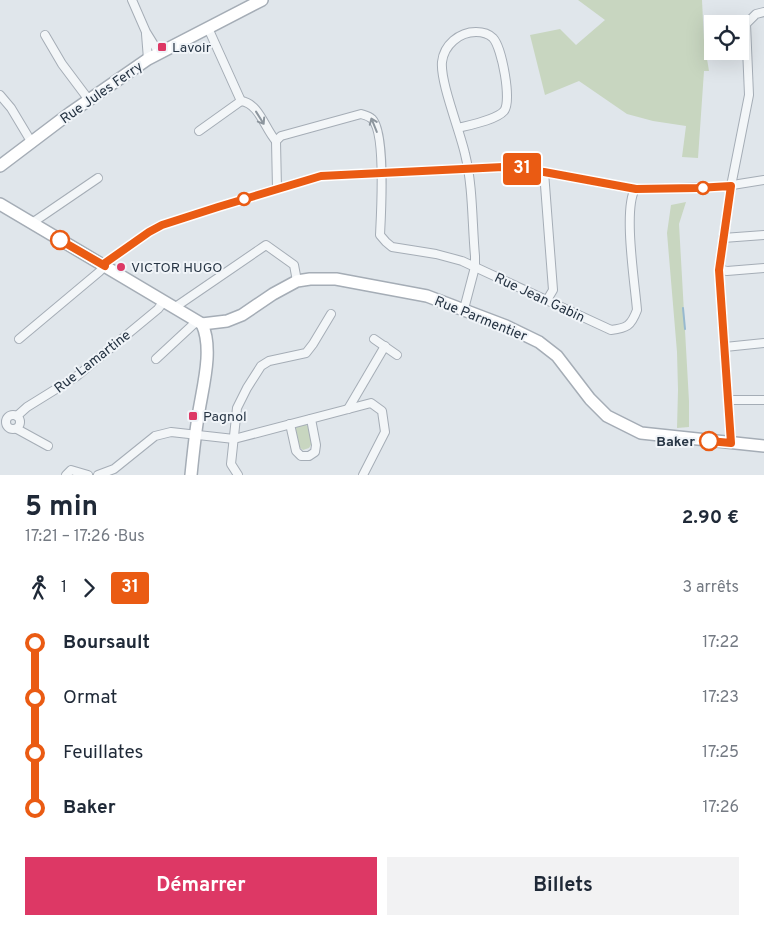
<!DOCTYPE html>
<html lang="fr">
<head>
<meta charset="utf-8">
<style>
  body { margin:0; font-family:Overpass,sans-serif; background:#f2f2f3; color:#1f2937; height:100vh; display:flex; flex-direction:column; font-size:19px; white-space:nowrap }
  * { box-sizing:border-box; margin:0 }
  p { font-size:16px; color:#747a83 }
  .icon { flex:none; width:28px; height:28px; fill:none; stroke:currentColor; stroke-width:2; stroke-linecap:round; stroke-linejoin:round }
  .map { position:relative; height:475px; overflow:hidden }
  .details { display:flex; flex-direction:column; background:#fff; flex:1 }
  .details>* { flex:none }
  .badge { padding:0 10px; border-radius:4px; font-size:18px; line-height:32px }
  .fabs { position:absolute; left:704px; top:15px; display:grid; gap:10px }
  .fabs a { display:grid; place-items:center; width:45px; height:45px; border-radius:0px; background:#fff; box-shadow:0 5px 20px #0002; font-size:25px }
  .map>.badge { position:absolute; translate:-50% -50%; box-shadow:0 0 0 2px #fff }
  .legs { display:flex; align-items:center; gap:8px; height:55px; padding:0 25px; font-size:16px }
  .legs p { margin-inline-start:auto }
  .headline { display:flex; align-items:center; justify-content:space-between; height:85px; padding:0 25px }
  h1 { font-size:28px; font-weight:700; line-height:38px }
  .action { display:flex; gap:10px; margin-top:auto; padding:10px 25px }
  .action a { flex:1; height:58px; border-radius:0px; background:#dd3865; color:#fff; font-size:20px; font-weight:700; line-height:58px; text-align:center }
  .action a+a { background:#f2f2f3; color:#1f2937 }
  ul { padding:0 25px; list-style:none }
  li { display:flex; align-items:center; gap:18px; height:55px; font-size:19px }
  li i { display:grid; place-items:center; width:8px; height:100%; margin:0 6px; background:currentColor }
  li i::after { content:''; width:12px; height:12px; margin:-6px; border:4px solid; border-radius:50%; background:#fff }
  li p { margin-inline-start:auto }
  li:first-child i { background:linear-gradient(#0000 50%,currentColor 0) }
  li:last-child i { background:linear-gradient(currentColor 50%,#0000 0) }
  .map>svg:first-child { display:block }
</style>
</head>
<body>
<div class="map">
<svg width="764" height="475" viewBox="0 0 764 475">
  <rect width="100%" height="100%" fill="#e0e6eb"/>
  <!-- green -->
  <g fill="#c8d6c0">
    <path d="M 578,0 L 702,0 L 704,41 L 709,71 L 704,71 L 698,158 L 682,157 L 686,126 L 653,121 L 627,114 L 579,81 L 545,95 L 530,35 L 560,29 L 576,45 L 605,20 Z"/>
    <path d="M 686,202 L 679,224 L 689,401 L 689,427 L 677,428 L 678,390 L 677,352 L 667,233 L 671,205 Z"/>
    <path d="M 305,424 L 309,427 L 312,443 L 309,448 L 303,450 L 299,447 L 294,431 L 297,426 Z"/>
  </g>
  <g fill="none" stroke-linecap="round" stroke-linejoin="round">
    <!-- stream -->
    <path stroke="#97b9cf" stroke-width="2" d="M 683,308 L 685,329"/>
    <defs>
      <g id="street">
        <path d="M 132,0 L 146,32 L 159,53"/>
        <path d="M 146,34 L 148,59"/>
        <path d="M 45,35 L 62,64 L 89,100"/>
        <path d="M 0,95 L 11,108 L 32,143"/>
        <path d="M 241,101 C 259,103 265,129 276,141"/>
        <path d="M 458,128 C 470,125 496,120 504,111 C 512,101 502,48 493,38 C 489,34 482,32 476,32 C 459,32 444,45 442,62 C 440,82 460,131 465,154 C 473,186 472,223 475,256 L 475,267 L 464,309"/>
        <path d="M 199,131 L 241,101 L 208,28"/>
        <path d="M 544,172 L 553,290 L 547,300"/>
        <path d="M 277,189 L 276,141 L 281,136 L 361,114 C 364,115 369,116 372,119 C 386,132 381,215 380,235 L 386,242 L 392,247 L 436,254 L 462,261 L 611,330 C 627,328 631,326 637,310 C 635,284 623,210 635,189"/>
        <path d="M 32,223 L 98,178"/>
        <path d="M 723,238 L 764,235"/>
        <path d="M 719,269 L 727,271 L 764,268"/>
        <path d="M 174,308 L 266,245 L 294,265 L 297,281"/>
        <path d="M 19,339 L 99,272 L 105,266 L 105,263 L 149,232 L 162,225 L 218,207 L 321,176 L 503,167 L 544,172 L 635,189 L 720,187 L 764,180"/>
        <path d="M 374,339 L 397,355"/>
        <path d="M 725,347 L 764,343"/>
        <path d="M 156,359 L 197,321"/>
        <path d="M 729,400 L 764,400"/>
        <path d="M 348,409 L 385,346"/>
        <circle cx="13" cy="422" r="7"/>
        <path d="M 17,416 L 27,407 L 77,376 L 158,309 L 164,301"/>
        <path d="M 290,424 L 296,451 L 301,456 L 309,456 L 315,452 L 316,445 L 311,419"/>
        <path d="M 17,429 L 48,446"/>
        <path d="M 731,443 L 719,269 L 731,186 L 749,95 L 746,24 L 756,14 L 764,12"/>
        <path d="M 66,475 L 71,470 L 88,475"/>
        <path d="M 98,475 L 114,469 L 155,436 L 171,432 L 234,439 L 371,403 L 382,411 L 385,432 L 363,475"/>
        <path d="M 238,475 L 231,464 L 237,408 L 247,388 L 261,366 L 269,361 L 306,353 L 313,344 L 331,314"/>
      </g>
      <g id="secondary">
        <path d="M 0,166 L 70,113 L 148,59 L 262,0"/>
        <path d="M 0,204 L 202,324 C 214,350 202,389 198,417 C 195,436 193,455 191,475"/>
        <path d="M 202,324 L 227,321 L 242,315 L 273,294 L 297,281 L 310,279 L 336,279 L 427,296 L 506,326 L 539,342 L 557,356 L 590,399 L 607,416 L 641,433 L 764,446"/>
      </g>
    </defs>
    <!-- street casing -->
    <use href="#street" stroke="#a5adb6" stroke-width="10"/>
    <!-- secondary casing -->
    <use href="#secondary" stroke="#a5adb6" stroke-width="14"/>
    <!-- street -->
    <use href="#street" stroke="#f3f6f8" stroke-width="8"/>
    <!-- secondary -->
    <use href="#secondary" stroke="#fff" stroke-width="11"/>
  </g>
  <!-- one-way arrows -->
  <defs><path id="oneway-shaft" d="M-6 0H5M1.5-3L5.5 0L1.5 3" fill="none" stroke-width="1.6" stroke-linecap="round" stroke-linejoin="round" transform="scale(1.25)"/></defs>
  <g stroke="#8d969e">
    <use href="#oneway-shaft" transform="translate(260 118) rotate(58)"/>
    <use href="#oneway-shaft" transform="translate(374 125) rotate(-112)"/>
  </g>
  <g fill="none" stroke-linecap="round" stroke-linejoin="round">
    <defs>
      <path id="line-1" d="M 60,240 L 105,266 L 105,263 L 149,232 L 162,225 L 218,207 L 321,176 L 503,167 L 544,172 L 636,189 L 697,188 L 731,186 L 719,270 L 731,443 L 709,441"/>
    </defs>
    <!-- line-1 casing -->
    <use href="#line-1" stroke="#fff" stroke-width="11"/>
    <!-- line-1 -->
    <use href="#line-1" stroke="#ea5b13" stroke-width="8"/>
  </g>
  <!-- markers -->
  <g fill="#dd3865" stroke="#f0f4f8" stroke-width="2">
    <rect x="157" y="42" width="10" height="10" rx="2.5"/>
    <circle cx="121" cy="267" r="5"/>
    <rect x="188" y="411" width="10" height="10" rx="2.5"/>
  </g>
  <g fill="#fff" stroke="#ea5b13" stroke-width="2.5">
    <circle cx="703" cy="188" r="6"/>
    <circle cx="244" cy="199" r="6"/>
    <circle cx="60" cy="240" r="9"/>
    <circle cx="709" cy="441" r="9"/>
  </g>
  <g text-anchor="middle" stroke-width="4" stroke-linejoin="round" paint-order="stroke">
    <!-- poi labels -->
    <g font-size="14" fill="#273544" stroke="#f0f4f8" text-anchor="start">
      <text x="172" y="52">Lavoir</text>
      <text x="131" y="272">VICTOR HUGO</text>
      <text x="203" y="421">Pagnol</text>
    </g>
    <!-- street labels -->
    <g font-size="14" fill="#273544" stroke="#f0f4f8">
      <text transform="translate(101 92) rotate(-35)" y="5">Rue Jules Ferry</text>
      <text transform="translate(540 297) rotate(25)" y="5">Rue Jean Gabin</text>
      <text transform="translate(481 318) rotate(22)" y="5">Rue Parmentier</text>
      <text transform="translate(92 361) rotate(-38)" y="5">Rue Lamartine</text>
    </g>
    <!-- stop labels -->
    <g font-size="14" font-weight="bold" fill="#273544" stroke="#f0f4f8" text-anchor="end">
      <text x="695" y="446">Baker</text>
    </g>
  </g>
</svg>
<div class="fabs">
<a><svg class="icon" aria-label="locate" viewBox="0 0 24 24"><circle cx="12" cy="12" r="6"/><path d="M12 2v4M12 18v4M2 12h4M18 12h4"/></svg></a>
</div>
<b class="badge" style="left:522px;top:169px;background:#ea5b13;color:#fff">31</b>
</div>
<section class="details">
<div class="headline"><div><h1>5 min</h1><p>17:21 – 17:26 · Bus</p></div><b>2.90 €</b></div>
<div class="legs"><svg class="icon" aria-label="walk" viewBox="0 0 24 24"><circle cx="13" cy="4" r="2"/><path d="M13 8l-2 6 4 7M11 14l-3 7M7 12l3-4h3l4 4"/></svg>1<svg class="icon" aria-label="forward" viewBox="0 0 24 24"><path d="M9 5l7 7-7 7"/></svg><b class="badge" style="background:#ea5b13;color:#fff">31</b><p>3 arrêts</p></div>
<ul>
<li><i style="color:#ea5b13"></i><b>Boursault</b><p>17:22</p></li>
<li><i style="color:#ea5b13"></i><span>Ormat</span><p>17:23</p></li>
<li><i style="color:#ea5b13"></i><span>Feuillates</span><p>17:25</p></li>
<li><i style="color:#ea5b13"></i><b>Baker</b><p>17:26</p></li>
</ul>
<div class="action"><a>Démarrer</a><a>Billets</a></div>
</section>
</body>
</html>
